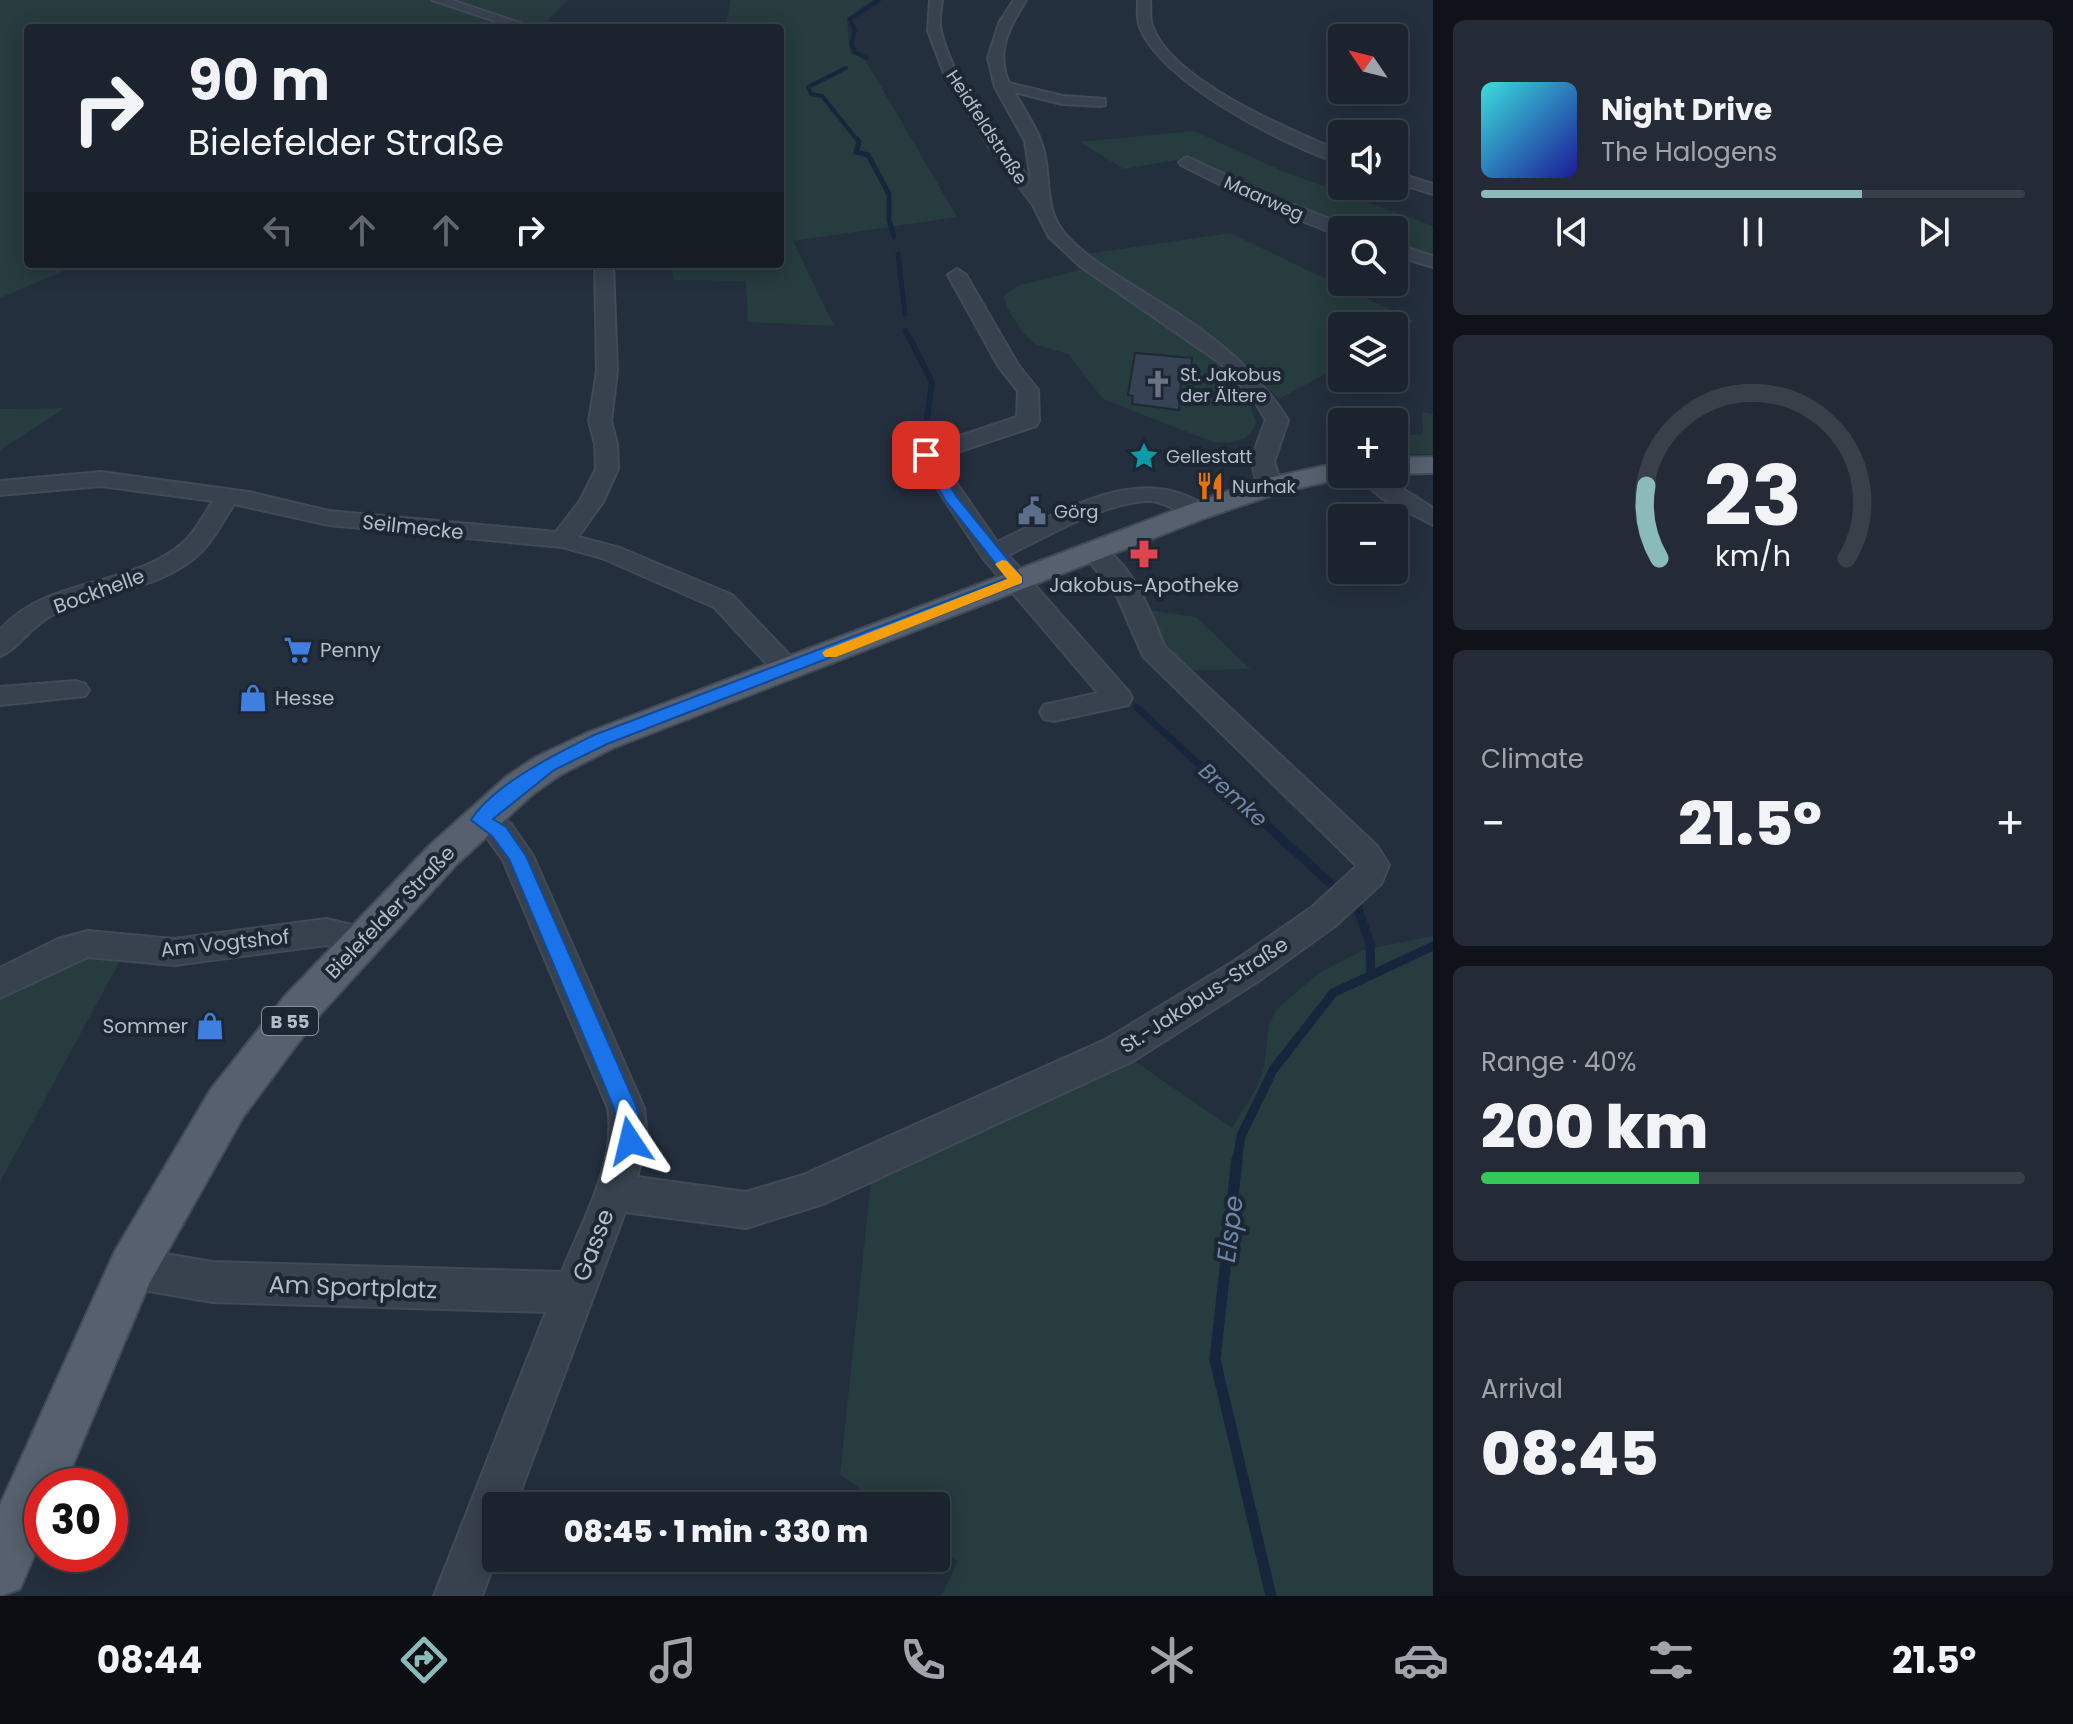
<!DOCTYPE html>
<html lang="en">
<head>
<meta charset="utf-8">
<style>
  :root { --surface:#1b232e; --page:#242b36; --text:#f1f3f6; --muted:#a0a4aa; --line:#39404a; --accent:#8bbbb9 }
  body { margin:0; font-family:Poppins,sans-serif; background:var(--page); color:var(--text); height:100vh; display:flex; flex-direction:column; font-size:30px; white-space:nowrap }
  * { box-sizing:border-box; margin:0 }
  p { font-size:26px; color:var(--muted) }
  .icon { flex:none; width:44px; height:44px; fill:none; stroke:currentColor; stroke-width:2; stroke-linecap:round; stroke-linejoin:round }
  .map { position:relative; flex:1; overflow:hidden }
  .panel { display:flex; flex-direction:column; gap:20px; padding:20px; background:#0f1319; width:640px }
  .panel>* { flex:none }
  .banner { position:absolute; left:24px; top:24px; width:760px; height:244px; border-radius:8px; box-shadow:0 4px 20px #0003,0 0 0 2px var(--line); background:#1b232e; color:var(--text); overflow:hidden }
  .needle { width:52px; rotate:305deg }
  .fabs { position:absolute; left:1328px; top:24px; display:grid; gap:16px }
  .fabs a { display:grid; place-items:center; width:80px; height:80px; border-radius:8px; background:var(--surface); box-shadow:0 4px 20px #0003,0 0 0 2px var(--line); font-size:40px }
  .speed { position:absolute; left:24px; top:1468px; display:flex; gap:16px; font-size:40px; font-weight:700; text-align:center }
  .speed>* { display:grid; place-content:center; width:104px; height:104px; border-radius:50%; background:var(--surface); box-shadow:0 4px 20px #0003,0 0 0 2px var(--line); line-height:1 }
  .speed .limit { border:12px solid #d22; background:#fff; color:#111 }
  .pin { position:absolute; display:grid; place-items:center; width:68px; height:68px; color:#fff; margin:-34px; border-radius:16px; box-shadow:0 4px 12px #0006 }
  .me { position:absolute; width:88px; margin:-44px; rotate:350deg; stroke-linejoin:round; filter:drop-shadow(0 0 6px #0008) }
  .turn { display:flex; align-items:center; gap:28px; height:168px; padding:0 32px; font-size:36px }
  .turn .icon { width:104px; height:104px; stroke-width:2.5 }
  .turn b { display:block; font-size:56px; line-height:68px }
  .lanes { display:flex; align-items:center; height:76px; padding:0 32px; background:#0003; justify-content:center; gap:40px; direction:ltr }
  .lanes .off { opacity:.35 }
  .big { font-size:60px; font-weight:800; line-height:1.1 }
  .panel .tile { flex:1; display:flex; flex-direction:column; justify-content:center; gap:12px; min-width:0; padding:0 28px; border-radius:12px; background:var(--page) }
  .panel .dial { align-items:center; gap:0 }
  .dial svg { height:208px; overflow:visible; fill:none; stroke:var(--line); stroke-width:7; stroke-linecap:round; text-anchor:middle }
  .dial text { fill:var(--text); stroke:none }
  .song { display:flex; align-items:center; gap:24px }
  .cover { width:96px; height:96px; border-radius:12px; background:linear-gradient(135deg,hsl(180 70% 55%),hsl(240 70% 35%)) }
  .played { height:8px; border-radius:4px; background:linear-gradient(90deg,var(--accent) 70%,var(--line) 70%) }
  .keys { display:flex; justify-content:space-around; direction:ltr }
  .heat { display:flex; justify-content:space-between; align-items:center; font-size:44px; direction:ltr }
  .charge { height:12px; border-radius:6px; background:linear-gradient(90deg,#34c759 40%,var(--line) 0) }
  .trip { position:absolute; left:482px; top:1492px; width:468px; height:80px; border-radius:8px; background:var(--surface); box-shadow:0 4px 20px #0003,0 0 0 2px var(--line); font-weight:800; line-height:80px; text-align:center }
  .dock { display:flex; height:128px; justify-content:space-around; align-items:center; background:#0b0e12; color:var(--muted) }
  .dock .icon { width:56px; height:56px }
  .dock .current { color:var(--accent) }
  .dock b { font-size:36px; color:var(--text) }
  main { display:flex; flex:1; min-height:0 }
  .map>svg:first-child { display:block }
  .green { fill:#263c3f }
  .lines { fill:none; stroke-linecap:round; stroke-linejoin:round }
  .stream-far5 { stroke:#17263c; stroke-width:4 }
  .stream-far4 { stroke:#17263c; stroke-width:5 }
  .stream-far3 { stroke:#17263c; stroke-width:6 }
  .stream-far2 { stroke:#17263c; stroke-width:7 }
  .stream-far1 { stroke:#17263c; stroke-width:9 }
  .stream { stroke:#17263c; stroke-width:11 }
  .building { fill:#364354; stroke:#1f2835; stroke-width:2 }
  .minor-casing { stroke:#414a57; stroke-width:4 }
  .major-casing { stroke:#414a57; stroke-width:4 }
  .minor { fill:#38414e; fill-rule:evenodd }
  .major { fill:#56606e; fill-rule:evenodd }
  .route { fill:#1a73e8; stroke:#114b97; stroke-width:2 }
  .slow { fill:#f59e0b }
  .labels { text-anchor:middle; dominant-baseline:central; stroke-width:8; stroke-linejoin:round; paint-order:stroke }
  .far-street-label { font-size:18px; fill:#b4bcc9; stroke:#1d2633 }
  .far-poi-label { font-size:18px; fill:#b4bcc9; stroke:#1d2633; text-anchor:start }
  .shield { fill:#1d2633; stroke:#878f9c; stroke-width:2 }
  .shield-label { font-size:18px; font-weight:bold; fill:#b4bcc9 }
  .street-label { font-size:20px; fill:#b4bcc9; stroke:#1d2633 }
  .poi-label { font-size:20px; fill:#b4bcc9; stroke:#1d2633; text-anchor:start }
  .water-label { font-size:22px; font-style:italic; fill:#6d86a8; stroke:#1d2633 }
  .near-street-label { font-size:24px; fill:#b4bcc9; stroke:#1d2633 }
  .near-water-label { font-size:26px; font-style:italic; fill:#6d86a8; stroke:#1d2633 }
</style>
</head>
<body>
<main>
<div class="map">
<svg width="1433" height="1596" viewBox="0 0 1433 1596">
  <rect width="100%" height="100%" fill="#242f3e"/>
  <!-- green -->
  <g class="green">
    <polygon points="0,0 568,0 540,28 28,28 28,264 80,264 0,298"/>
    <polygon points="730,0 873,0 847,18 850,52 866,61 957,217 793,241 834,326 748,322 746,281 673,280 671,264 780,264 780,28 726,28"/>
    <polygon points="1194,131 1285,172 1433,226 1433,259 1394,245 1394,230 1354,230 1276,200 1189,158 1124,169 1080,142"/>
    <polygon points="1230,233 1414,321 1394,334 1394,326 1342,326 1342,365 1279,399 1245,365 1086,254"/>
    <polygon points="1088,268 1207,348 1241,385 1256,421 1254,428 1246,438 1228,443 1213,442 1103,399 1068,354 1037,345 1023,333 1007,308 1004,296 1017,286"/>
    <polygon points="65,408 0,450 0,409"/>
    <polygon points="1422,412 1433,414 1433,454 1394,454 1394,436 1423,434"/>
    <polygon points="1142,609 1196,617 1250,669 1174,671"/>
    <polygon points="1433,936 1433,1596 942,1596 957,1561 936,1545 936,1506 884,1506 840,1474 871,1181 1127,1056 1232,1128 1257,1087 1264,1068 1269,1024 1277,1009 1319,973 1363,950"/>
    <polygon points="87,954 121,959 0,1182 0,1000"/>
  </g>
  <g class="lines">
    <!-- stream-far5 -->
    <g class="stream-far5">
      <polyline points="867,58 855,52 851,44 855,31 850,19 879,0"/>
      <polyline points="846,68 808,87 811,94 822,96 858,141"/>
    </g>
    <!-- stream-far4 -->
    <g class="stream-far4">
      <polyline points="857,139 859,142 856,152 868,155 889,194 889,220 894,237"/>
      <polyline points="898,254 905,314"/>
    </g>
    <!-- stream-far3 -->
    <polyline class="stream-far3" points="906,331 932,382 927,417"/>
    <!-- stream-far2 -->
    <polyline class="stream-far2" points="1136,707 1254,814"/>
    <!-- stream-far1 -->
    <g class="stream-far1">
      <polyline points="1252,812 1330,883"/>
      <polyline points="1357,906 1370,943 1371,973"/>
      <polyline points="1237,1161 1241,1136 1273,1070 1333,993 1433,946"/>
    </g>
    <!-- stream -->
    <polyline class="stream" points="1237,1159 1215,1360 1271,1596"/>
  </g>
  <!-- building -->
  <polygon class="building" points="1135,353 1192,358 1190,382 1181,380 1179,410 1132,404 1133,396 1128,395"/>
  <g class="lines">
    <defs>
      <g id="minor">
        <polygon points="432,0 451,0 535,28 516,28"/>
        <path d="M930,0H942C941,10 938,21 941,31C953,83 999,140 1031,181L1025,141L995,87L988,58L999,23L1014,0H1026C1009,28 995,51 1009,83L1063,96L1105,99V105L1100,106L1062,104L1014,92C1025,111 1039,131 1044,152C1051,181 1044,209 1065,234C1087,259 1120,277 1148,295C1204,329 1253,364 1288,420L1274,462L1282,486L1278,491H1262C1245,466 1256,446 1266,420L1254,400L1219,362L1080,266L1049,237L1033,205L988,145L944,73L928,31Z"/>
        <path d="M1138,0H1150C1151,8 1149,17 1152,25C1169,80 1292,131 1342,152V163C1289,149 1155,79 1139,24C1137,17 1138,7 1138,0Z"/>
        <polygon points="1187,157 1273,197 1348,226 1351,230 1342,230 1342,235 1336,234 1261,205 1181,165 1179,162"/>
        <polygon points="1394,172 1433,184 1433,194 1394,182"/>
        <polygon points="1394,244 1433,256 1433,267 1394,255"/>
        <path d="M595,264H613L617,371L611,421L617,444L618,469L603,502L578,537L620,548L732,595L798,664L802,670L798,676L788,679L778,676L714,607L602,558L562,547L329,525L234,504C224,519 216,536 203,550C164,590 101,591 52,615C32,625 16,651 0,656V630C47,576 131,589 184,542C196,531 204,515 213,501L101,486L0,495V481L101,472L249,492L329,511L556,532L580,501L596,469L595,444L589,421L597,371Z"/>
        <path d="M957,269L966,275L1018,365L1038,390L1039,421L1036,426L939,458L997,542C1052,517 1123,471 1184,495C1193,499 1204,503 1210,511L1206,516C1185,521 1169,500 1147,501C1099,504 1051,535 1008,555L1128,691L1132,698L1128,705L1054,721L1044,719L1040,712L1044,705L1098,693L983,558L915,455L918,450L1017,417L1018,391L999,367L948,275Z"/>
        <polygon points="1354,474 1379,474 1433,508 1433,525 1382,498"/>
        <path d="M1093,544C1127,552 1153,616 1164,646L1377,846L1389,865L1381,884L1335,926L1260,980L1133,1061L823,1204L746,1228L625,1212L515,1506H496V1558L482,1596H434L546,1312L212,1302L132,1288L118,1282L112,1268L118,1254L132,1248L212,1262L562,1272C581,1223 617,1163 608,1108L503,860L488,839L469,828L465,820L469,812L480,809L510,823L533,856L644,1108L647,1140L637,1177L746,1192L803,1175L1107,1039L1236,960L1311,908L1357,866L1143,656L1117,596L1081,551L1084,546Z"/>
        <polygon points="75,681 85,684 89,690 85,696 0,705 0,687"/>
        <polygon points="326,919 374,930 379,939 374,948 362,952 326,945 174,965 88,957 0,998 0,968 58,939 88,931 174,939"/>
      </g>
      <g id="major">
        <polygon points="1433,457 1433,473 1394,474 1393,474 1394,458"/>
        <polygon points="1342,462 1342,474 1352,476 1278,493 1208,517 613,748 560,775 533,794 456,865 315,1020 243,1117 149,1284 64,1486 42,1486 42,1537 20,1589 0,1596 0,1505 115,1251 211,1089 285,996 430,845 507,776 536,757 589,732 1188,505 1260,480"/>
      </g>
    </defs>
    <!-- minor casing -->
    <use href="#minor" class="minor-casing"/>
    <!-- major casing -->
    <use href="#major" class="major-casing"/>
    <!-- minor -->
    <use href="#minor" class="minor"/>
    <!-- major -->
    <use href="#major" class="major"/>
  </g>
  <!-- route -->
  <path class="route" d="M921,452H931L956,496L1022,577V583L607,744L554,770L493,819L506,827L526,856L637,1108L642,1141L638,1148L630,1151L622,1148L614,1108L509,859L492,836L471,820C494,784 556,754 594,735L1007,578L945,500L919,455Z"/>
  <!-- slow -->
  <polygon class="slow" points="1002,560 1007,561 1022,577 1022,583 836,657 825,657 822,653 825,650 1007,579 995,564"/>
  <!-- icons -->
  <defs>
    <symbol id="church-bare" viewBox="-9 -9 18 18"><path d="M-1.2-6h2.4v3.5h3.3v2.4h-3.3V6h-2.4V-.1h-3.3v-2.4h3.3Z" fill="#6b7280" stroke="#1d2633" stroke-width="2.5" paint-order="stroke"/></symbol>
    <symbol id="sight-bare" viewBox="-9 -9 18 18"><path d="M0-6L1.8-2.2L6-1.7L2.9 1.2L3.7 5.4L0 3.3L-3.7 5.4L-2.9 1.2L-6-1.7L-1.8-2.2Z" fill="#0f9aa8" stroke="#1d2633" stroke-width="2.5" paint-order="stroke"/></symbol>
    <symbol id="restaurant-bare" viewBox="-9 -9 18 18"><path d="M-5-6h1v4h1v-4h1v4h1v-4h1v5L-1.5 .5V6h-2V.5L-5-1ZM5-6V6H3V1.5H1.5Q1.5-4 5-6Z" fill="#e8710a" stroke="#1d2633" stroke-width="2.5" paint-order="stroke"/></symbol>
    <symbol id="civic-bare" viewBox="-9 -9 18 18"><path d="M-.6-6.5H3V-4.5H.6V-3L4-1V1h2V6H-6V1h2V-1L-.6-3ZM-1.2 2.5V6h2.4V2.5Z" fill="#5c6f8a" stroke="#1d2633" stroke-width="2.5" paint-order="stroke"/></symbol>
    <symbol id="pharmacy-bare" viewBox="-9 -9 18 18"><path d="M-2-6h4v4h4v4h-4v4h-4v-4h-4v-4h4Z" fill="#e0444e" stroke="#1d2633" stroke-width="2.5" paint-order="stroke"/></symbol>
    <symbol id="supermarket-bare" viewBox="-9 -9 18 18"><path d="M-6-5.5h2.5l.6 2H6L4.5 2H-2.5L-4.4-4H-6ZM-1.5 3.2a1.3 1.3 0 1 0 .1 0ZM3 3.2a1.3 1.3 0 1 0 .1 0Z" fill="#3f7fe0" stroke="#1d2633" stroke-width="2.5" paint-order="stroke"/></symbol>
    <symbol id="shop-bare" viewBox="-9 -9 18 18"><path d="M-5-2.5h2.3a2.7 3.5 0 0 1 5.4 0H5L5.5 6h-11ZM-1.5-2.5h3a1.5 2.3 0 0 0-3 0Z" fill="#3f7fe0" stroke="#1d2633" stroke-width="2.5" paint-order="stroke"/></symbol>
  </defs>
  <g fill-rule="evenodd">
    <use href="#church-bare" x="1138" y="364" width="40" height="40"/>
    <use href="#sight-bare" x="1124" y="436" width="40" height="40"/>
    <use href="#restaurant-bare" x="1190" y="466" width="40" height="40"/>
    <use href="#civic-bare" x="1012" y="491" width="40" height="40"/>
    <use href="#pharmacy-bare" x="1124" y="534" width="40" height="40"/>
    <use href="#supermarket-bare" x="278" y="630" width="40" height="40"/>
    <use href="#shop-bare" x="233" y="678" width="40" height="40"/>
    <use href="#shop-bare" x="190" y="1006" width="40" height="40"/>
  </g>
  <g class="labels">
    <!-- far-street labels -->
    <g class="far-street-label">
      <text transform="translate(987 127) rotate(57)">Heidfeldstraße</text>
      <text transform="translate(1264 198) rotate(24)">Maarweg</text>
    </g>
    <!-- far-poi labels -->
    <g class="far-poi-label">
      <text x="1180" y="374">St. Jakobus<tspan x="1180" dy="21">der Ältere</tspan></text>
      <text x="1166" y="456">Gellestatt</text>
      <text x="1232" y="486">Nurhak</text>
      <text x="1054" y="511">Görg</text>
    </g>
    <!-- shield labels -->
    <rect class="shield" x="262" y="1007" width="56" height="28" rx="6"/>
    <g class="shield-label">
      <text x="290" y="1021">B 55</text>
    </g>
    <!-- street labels -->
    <g class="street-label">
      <text transform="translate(413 527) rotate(6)">Seilmecke</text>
      <text transform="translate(99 591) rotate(-20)">Bockhelle</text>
      <text transform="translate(390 912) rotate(-46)">Bielefelder Straße</text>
      <text transform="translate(225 943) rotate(-6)">Am Vogtshof</text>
      <text transform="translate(1204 995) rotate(-33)">St.-Jakobus-Straße</text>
    </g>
    <!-- poi labels -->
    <g class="poi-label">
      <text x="1144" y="585" text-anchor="middle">Jakobus-Apotheke</text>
      <text x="320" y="650">Penny</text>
      <text x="275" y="698">Hesse</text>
      <text x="188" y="1026" text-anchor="end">Sommer</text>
    </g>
    <!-- water labels -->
    <g class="water-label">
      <text transform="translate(1233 795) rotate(42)">Bremke</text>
    </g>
    <!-- near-street labels -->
    <g class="near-street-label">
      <text transform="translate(593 1245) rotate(-69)">Gasse</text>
      <text transform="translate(353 1287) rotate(2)">Am Sportplatz</text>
    </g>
    <!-- near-water labels -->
    <g class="near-water-label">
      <text transform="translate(1230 1229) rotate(-83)">Elspe</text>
    </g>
  </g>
</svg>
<div class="fabs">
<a><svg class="needle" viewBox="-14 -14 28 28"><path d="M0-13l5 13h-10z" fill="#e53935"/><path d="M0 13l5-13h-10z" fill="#a0a4aa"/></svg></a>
<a><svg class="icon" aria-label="sound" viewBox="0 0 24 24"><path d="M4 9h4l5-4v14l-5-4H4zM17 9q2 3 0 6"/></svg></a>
<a><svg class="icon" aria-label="search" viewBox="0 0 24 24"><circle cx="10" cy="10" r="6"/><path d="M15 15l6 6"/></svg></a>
<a><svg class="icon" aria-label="layers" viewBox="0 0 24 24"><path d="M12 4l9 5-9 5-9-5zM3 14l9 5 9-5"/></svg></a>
<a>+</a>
<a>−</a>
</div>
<div class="speed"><div class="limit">30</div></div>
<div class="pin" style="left:926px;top:455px;background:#d93025"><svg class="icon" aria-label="arrive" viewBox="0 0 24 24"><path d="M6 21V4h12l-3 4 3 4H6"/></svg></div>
<svg class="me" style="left:630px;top:1141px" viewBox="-20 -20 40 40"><path d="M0-17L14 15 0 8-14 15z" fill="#1a73e8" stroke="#fff" stroke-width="4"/></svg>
<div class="trip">08:45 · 1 min · 330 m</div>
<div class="banner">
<div class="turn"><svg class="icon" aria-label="right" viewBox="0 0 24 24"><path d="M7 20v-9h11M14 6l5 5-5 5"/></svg><div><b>90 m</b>Bielefelder Straße</div></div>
<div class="lanes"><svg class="icon off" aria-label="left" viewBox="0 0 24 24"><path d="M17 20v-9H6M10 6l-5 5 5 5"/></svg><svg class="icon off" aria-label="ahead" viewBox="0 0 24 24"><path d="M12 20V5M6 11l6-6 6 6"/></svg><svg class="icon off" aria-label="ahead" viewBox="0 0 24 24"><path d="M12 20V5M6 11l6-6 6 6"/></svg><svg class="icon" aria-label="right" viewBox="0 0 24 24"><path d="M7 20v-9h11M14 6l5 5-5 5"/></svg></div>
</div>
</div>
<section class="panel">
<div class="tile">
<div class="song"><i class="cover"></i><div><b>Night Drive</b><p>The Halogens</p></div></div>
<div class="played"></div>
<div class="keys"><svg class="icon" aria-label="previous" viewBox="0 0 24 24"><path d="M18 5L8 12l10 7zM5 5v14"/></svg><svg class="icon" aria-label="pause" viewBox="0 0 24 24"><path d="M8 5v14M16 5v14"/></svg><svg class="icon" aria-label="next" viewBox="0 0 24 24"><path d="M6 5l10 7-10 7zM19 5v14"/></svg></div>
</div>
<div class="tile dial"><svg viewBox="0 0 100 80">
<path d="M14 69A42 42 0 1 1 86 69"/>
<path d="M14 69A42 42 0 0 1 9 41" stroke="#8bbbb9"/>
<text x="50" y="56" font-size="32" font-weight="700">23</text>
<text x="50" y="72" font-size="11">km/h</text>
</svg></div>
<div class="tile"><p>Climate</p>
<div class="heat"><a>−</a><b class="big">21.5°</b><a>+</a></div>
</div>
<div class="tile"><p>Range · 40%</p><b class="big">200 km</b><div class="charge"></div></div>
<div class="tile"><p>Arrival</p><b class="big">08:45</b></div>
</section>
</main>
<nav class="dock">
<b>08:44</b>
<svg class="icon current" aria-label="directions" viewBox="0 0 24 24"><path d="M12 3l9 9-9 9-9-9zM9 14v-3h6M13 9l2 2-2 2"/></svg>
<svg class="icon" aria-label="music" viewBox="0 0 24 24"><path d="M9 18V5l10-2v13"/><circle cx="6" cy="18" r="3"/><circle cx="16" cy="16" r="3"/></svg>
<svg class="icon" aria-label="phone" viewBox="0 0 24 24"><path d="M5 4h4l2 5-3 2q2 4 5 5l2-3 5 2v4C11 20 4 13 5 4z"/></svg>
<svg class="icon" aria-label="climate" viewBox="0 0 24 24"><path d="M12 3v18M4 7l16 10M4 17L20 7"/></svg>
<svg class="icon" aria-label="car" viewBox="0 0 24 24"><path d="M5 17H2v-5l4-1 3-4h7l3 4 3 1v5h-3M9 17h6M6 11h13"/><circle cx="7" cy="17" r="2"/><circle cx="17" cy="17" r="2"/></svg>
<svg class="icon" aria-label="filters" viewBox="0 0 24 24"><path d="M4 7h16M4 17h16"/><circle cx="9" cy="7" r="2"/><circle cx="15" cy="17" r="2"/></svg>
<b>21.5°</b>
</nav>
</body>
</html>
